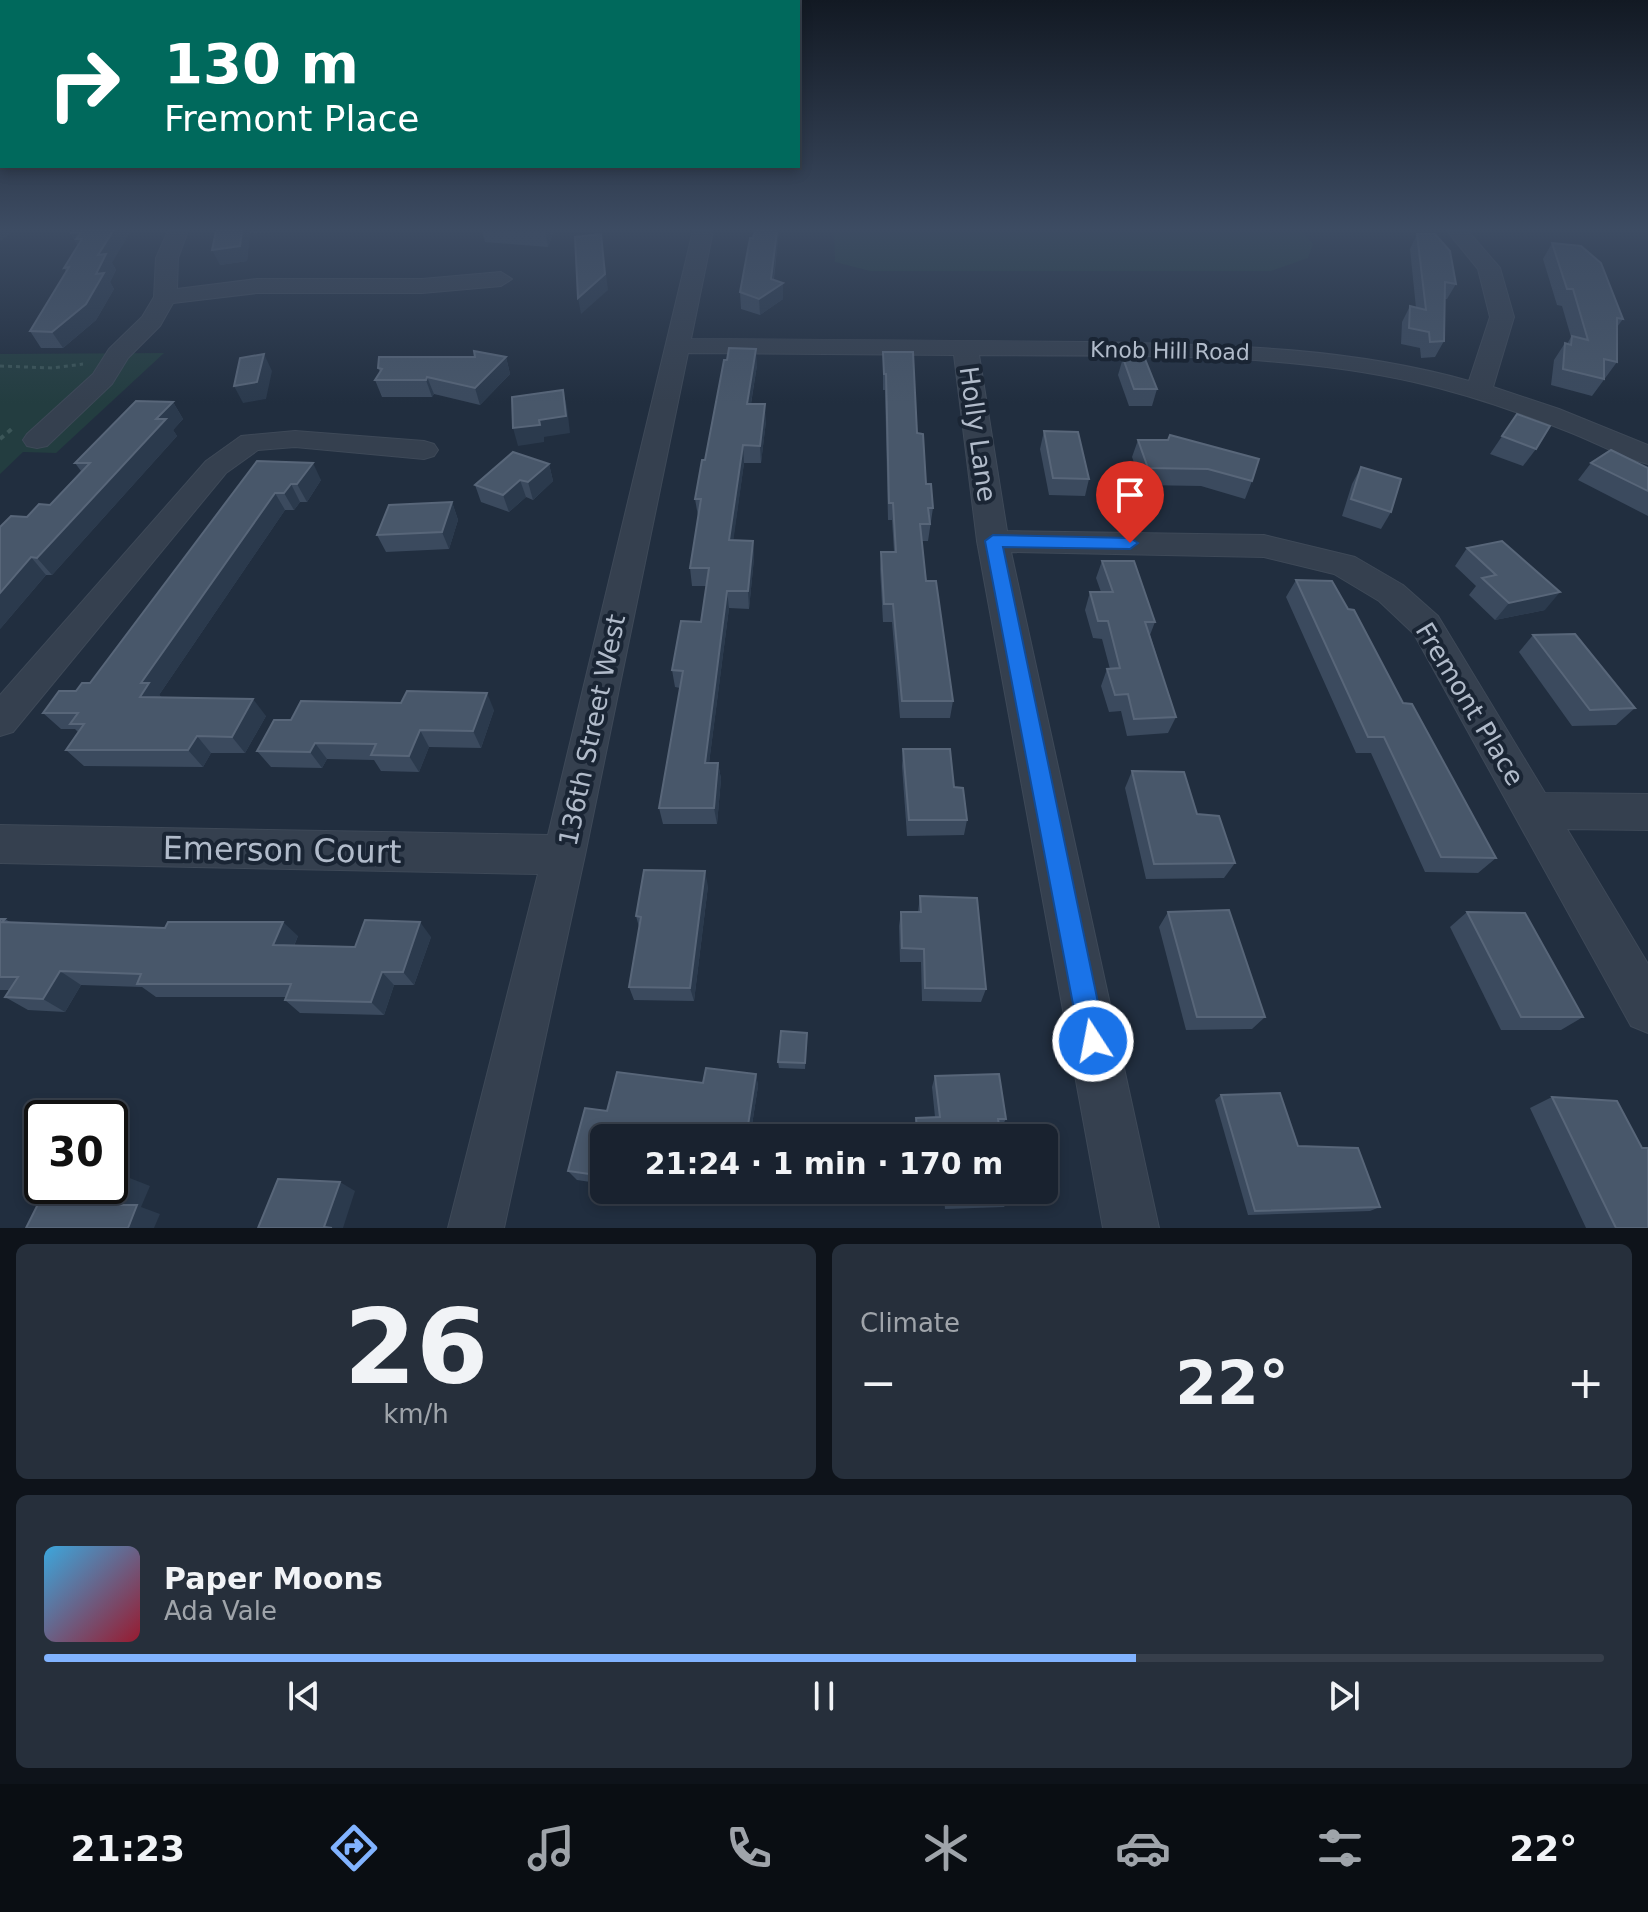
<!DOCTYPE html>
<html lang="en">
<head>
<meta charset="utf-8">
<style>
  :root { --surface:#19222f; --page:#262f3b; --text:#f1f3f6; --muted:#9fa4aa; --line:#373f4b; --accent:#81b3ff }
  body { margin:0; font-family:"DejaVu Sans",sans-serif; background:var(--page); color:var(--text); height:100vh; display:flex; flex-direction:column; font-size:30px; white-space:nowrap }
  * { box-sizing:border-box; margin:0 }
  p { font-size:26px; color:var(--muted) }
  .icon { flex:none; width:44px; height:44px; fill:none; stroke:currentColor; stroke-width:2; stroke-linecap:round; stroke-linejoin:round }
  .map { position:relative; height:1228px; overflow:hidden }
  .drawer { display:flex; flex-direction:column; gap:16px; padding:16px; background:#0e131a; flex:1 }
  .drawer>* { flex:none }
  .banner { position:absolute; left:0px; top:0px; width:800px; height:168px; box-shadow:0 4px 12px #0003,0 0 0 2px var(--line); background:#00695c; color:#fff; overflow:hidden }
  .speed { position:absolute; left:24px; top:1100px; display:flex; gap:16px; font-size:40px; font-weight:700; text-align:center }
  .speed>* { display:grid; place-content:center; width:104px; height:104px; border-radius:50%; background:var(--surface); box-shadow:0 4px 12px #0003,0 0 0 2px var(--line); line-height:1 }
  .speed .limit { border:4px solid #111; border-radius:12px; background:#fff; color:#111 }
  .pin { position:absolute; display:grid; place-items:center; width:68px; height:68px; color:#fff; margin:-82px -34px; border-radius:50% 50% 50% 0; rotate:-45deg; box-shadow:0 0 8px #0007 }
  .pin .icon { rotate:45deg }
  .me { position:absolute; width:88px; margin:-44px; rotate:349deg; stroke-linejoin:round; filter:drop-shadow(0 0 6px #0008) }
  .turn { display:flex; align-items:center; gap:28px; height:168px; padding:0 32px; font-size:36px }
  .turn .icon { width:104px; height:104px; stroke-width:2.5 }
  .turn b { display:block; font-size:56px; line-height:68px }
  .big { font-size:60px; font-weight:700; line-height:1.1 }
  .drawer .widget { flex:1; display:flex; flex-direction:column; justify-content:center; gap:12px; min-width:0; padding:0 28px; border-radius:12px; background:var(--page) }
  .drawer .dial { align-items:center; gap:0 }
  .dial b { font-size:104px; line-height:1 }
  .song { display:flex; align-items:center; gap:24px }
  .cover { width:96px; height:96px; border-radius:12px; background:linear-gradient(135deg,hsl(200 70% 55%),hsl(350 70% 35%)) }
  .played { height:8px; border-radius:4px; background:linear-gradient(90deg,var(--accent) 70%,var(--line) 70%) }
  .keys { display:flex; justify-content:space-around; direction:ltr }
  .heat { display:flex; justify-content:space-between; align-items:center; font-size:44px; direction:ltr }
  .drawer .tiles { flex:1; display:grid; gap:16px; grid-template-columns:1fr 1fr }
  .widget:last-child { grid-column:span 2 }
  .trip { position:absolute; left:590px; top:1124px; width:468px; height:80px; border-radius:12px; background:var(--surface); box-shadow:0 4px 12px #0003,0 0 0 2px var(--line); font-weight:700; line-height:80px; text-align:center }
  .dock { display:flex; height:128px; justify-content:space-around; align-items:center; background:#0a0e13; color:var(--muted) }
  .dock .icon { width:56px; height:56px }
  .dock .current { color:var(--accent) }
  .dock b { font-size:36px; color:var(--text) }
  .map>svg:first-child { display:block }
  .green { fill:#233d40 }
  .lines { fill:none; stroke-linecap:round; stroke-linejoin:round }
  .minor-casing { stroke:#3e4958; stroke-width:2 }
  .path-far1 { stroke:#3c5658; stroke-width:3; stroke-dasharray:4 4; stroke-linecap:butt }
  .path { stroke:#3c5658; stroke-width:4; stroke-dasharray:5 5; stroke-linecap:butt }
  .minor { fill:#35404f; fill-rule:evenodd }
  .wall { fill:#3b4a5e }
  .shaded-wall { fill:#2b3a4d }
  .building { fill:#48576a; stroke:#586679; stroke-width:2 }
  .route { fill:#1a73e8; stroke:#114b97; stroke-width:2 }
  .labels { text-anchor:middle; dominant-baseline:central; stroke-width:8; stroke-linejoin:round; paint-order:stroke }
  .far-street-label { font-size:22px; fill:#b1bbca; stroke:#1a2534 }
  .street-label { font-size:26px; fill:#b1bbca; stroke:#1a2534 }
  .near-street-label { font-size:32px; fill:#b1bbca; stroke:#1a2534 }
</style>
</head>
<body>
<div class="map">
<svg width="1648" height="1228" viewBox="0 0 1648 1228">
  <rect width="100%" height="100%" fill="#212e3f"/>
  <!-- green -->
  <g class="green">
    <polygon points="834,231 1302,231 1313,244 1308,258 1271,271 870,271 835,262"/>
    <polygon points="164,353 56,453 23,452 0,474 0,354"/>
  </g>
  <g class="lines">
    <defs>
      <g id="minor">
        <polygon points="168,231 188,231 178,258 177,289 257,279 422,279 501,272 512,279 501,286 422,293 257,293 173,303 160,326 128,358 112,384 47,446 37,448 27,446 23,440 27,434 93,374 109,349 142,317 154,297 156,258"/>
        <path d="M693,231H713L691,339C825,339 958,340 1091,342C1219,345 1345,346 1469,381L1490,317L1478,269L1447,231H1468L1500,268L1514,317L1493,387L1559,409L1648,445V464C1621,457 1595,442 1569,432C1519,412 1467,394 1414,382C1272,350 1123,357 979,355L1007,531L1264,535L1355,557L1403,585L1438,616L1545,793L1648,794V830L1567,829L1648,964V1033L1631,1026L1414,634L1379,601L1334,574L1264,557L1011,552L1159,1228H1103L977,541L954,355L688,353L585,855L504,1228H448L538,874L0,863V825L548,835Z"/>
        <polygon points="295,431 424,441 434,444 438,450 434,456 424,459 295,447 258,450 226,473 13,732 0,736 0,695 206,461 241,436"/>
      </g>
    </defs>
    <!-- minor casing -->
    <use href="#minor" class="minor-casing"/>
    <!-- path-far1 -->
    <polyline class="path-far1" points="0,366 52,368 83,364"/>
    <!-- path -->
    <polyline class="path" points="0,439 14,427"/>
    <!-- minor -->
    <use href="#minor" class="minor"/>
  </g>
  <!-- wall -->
  <g class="wall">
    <polygon points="216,231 289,231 288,232 250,233 247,261 220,265"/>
    <polygon points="482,231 554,231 548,247 485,242"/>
    <polygon points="779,231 774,279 783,299 760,315 741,309 740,292 753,238"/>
    <polygon points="70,233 112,263 116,270 110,282 114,289 96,320 63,348 41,348 30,331 66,271 64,268 78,246"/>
    <polygon points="1417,234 1456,284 1447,299 1445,299 1444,341 1435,357 1421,358 1420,348 1401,344 1402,322 1410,306 1416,308 1410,249"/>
    <polygon points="1552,243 1623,319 1617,327 1617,362 1592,396 1551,385 1554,360 1565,343 1567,344 1571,337 1562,306 1557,305 1543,259"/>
    <polygon points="883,352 917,433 926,484 933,508 928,541 922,541 926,581 953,701 950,718 900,718 892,622 883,622 880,569 881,552 894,552 892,520 888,520 885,390 883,390"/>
    <polygon points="506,357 510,374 480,405 434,394 432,397 382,397 375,380 380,372 378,368"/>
    <polygon points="1123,358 1157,389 1152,406 1129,406 1118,375"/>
    <polygon points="757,365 751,404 766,421 761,463 744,463 733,540 753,541 754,558 749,609 729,608 709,763 718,763 721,779 717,824 663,824 659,808 680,688 675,687 672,670 701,622 706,586 692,586 690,568 698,516 695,499 705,460"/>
    <polygon points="173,402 183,419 173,430 177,436 52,575 46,575 0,629 27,517 50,505 81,471 75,463"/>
    <polygon points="1517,414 1536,449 1523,466 1490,454"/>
    <polygon points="1044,431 1089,479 1085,496 1049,495 1040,449"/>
    <polygon points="1138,440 1252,481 1245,499 1201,486 1142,485 1132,457"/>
    <polygon points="257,461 321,480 307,502 300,502 294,510 285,510 159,695 161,697 266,716 245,753 211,753 203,767 84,766 66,750 78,732 75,729 61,729 43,713 76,691 90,683"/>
    <polygon points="1591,463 1648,468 1648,516 1578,480"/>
    <polygon points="549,464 553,481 533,500 526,497 509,512 481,502 475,485"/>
    <polygon points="1361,467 1391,512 1381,529 1342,516 1352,484"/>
    <polygon points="452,502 458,520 449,549 386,552 377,535"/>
    <polygon points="1467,548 1545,610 1495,620 1469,595 1476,586 1455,566"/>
    <polygon points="1102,561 1155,622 1150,635 1176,717 1168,733 1127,736 1121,711 1109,712 1101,686 1107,669 1110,669 1102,639 1093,638 1085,610 1090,592 1101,592 1096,578"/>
    <polygon points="1296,580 1403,703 1496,858 1478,873 1425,872 1371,753 1356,753 1286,597"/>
    <polygon points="1533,635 1635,708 1616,725 1572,726 1519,652"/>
    <polygon points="494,710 481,748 429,747 419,772 381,771 374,760 327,759 322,768 271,767 257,751 291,720"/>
    <polygon points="903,749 954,787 967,820 964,835 907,836 902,766"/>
    <polygon points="1132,771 1197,814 1235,863 1224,878 1146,879 1125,788"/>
    <polygon points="708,886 694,1001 634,1000 629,987 639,927 636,916"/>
    <polygon points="920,896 986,989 981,1002 922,1001 921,962 900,962 899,926 901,912 918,912"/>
    <polygon points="1168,912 1265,1017 1252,1029 1186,1030 1159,927"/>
    <polygon points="1467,912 1583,1017 1561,1030 1501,1030 1450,927"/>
    <polygon points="0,919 5,919 10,922 298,936 294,946 355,947 431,937 414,985 394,985 384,1015 300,1013 285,1000 286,997 156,997 142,987 81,985 65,1012 28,1010 5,997 10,990 0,990"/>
    <polygon points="807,1033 805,1069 779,1068 778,1062"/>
    <polygon points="756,1074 758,1086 750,1138 604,1138 604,1184 577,1180 568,1171 607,1111 703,1083"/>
    <polygon points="935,1076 1006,1119 1000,1129 1001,1138 914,1138 914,1128 916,1118 935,1117 932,1087"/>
    <polygon points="1221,1095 1298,1146 1380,1207 1370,1211 1248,1215 1215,1100"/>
    <polygon points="1552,1097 1642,1148 1648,1228 1586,1228 1530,1108"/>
    <polygon points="943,1190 1008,1190 1010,1199 1004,1207 945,1209"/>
  </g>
  <!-- shaded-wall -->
  <g class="shaded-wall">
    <polygon points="0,231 13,231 0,242"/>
    <polygon points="113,231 131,231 112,263 116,270 110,282 114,289 96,320 63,348 52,332 96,274 98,255"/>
    <polygon points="242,231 249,231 250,233 247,261 220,265 212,250"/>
    <polygon points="545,231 554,231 548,247"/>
    <polygon points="777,231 779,231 772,290 783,283 783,299 760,315 759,299 771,279"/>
    <polygon points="81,232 88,248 80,249 70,233"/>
    <polygon points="601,234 608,290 581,314 578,298"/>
    <polygon points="756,349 757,365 748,421 747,404"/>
    <polygon points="264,354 272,371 266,399 243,403 234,386"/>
    <polygon points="506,357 510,374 480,405 475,388"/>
    <polygon points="427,377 434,394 432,397 426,380"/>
    <polygon points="563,390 567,407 570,433 544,437 544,442 518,446 513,428 539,420"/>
    <polygon points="173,402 183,419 173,430 177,436 52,575 37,558 156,419"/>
    <polygon points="765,404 766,421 761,463 760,446"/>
    <polygon points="743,445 744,463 731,558 729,540"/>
    <polygon points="313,463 321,480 307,502 297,484"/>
    <polygon points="549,464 553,481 533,500 528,482"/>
    <polygon points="520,480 526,497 509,512 503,495"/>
    <polygon points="291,484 300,502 294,510 284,493"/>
    <polygon points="275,493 285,510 159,695 164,700 140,697 141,683"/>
    <polygon points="452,502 458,520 449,549 442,532"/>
    <polygon points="753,541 754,558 749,609 748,591"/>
    <polygon points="31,557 46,575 0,629 0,593"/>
    <polygon points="727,591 729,608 707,779 705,763"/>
    <polygon points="1560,592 1545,610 1495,620 1509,603"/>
    <polygon points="487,693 494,710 481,748 473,731"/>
    <polygon points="253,699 266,716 245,753 232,737"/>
    <polygon points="420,730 429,747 419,772 409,756"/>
    <polygon points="197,736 211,753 203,767 188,750"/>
    <polygon points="315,743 327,759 322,768 310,752"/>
    <polygon points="718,763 721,779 717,824 714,808"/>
    <polygon points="705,871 708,886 694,1001 690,988"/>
    <polygon points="283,922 298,936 288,959 273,945"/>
    <polygon points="420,922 431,937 414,985 403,972"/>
    <polygon points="60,971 81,985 65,1012 43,999"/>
    <polygon points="382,972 394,985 384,1015 371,1002"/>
    <polygon points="756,1074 758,1086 750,1138 746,1138"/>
    <polygon points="127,1177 150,1186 141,1207 160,1214 154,1228 128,1228 115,1205"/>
    <polygon points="340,1182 355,1191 343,1228 327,1228 324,1227"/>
  </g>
  <!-- building -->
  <g class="building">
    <polygon points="73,231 113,231 98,255 106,254 96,274 104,273 86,304 52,332 30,331 69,267 64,268 82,239 76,239 81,232 70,233"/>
    <polygon points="216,231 242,231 240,246 212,250"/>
    <polygon points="755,231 777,231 771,279 783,283 759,299 740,292 750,238 753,238"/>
    <polygon points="601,234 605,274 578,298 575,237"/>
    <polygon points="1417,234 1435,234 1450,251 1456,284 1445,282 1444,341 1430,342 1429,332 1409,328 1410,306 1426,310"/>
    <polygon points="1552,243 1581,246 1601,263 1623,319 1617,318 1617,362 1604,359 1604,379 1563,369 1565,343 1571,345 1572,336 1588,340 1573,289 1567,289"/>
    <polygon points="729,348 756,349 747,404 765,404 760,446 743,445 729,540 753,541 748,591 727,591 705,763 718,763 714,808 659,808 683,671 672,670 681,621 701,622 709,568 690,568 701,499 695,499 702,460 705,460 724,360 727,360"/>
    <polygon points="474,351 506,357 475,388 427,377 426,380 375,380 382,369 378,368 379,357 475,357"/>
    <polygon points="883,352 913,352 917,433 923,434 926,484 931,484 933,508 928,508 930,524 920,524 926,581 936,581 953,701 902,701 893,604 884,604 881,552 896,552 893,503 889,503 886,374 884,374"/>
    <polygon points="264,354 257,382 234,386 240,358"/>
    <polygon points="1123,358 1145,359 1157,389 1134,389"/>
    <polygon points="563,390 566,416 539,420 540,425 513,428 512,397"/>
    <polygon points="136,401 173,402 156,419 166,419 37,558 31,557 0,593 0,527 11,516 27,517 39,504 50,505 90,463 75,463"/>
    <polygon points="1517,414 1550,426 1536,449 1502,436"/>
    <polygon points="1044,431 1078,432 1089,479 1053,478"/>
    <polygon points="1170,435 1259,459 1252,481 1208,469 1148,468 1138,440 1168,440"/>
    <polygon points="1611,450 1648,468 1648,491 1591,463"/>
    <polygon points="513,452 549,464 528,482 520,480 503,495 475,485"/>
    <polygon points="257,461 313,463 297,484 291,484 284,493 275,493 141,683 149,683 140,697 253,699 232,737 197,736 188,750 66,750 84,724 70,724 78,713 43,713 59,691 76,691 82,683 90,683"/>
    <polygon points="1361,467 1401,479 1391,512 1351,499"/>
    <polygon points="452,502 442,532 377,535 389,505"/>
    <polygon points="1502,541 1560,592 1509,603 1482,578 1496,575 1467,548"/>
    <polygon points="1102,561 1134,561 1155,622 1145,622 1176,717 1134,719 1128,694 1115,695 1107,669 1120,668 1108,621 1098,621 1090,592 1113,592"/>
    <polygon points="1296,580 1332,581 1348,609 1354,610 1403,703 1412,704 1496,858 1441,857 1384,737 1368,737"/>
    <polygon points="1575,634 1635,708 1590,710 1533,635"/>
    <polygon points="407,691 487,693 473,731 420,730 409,756 371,755 376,744 315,743 310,752 257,751 274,720 291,720 301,701 401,703"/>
    <polygon points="903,749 950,749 954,787 963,788 967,820 909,820"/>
    <polygon points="1132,771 1184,772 1197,814 1219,816 1235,863 1154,864"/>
    <polygon points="644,870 705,871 690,988 629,987 641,917 636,916"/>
    <polygon points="920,896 977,898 986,989 925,988 924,949 902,948 901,912 921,912"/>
    <polygon points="1229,910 1265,1017 1197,1017 1168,912"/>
    <polygon points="1467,912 1525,913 1583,1017 1521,1017"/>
    <polygon points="0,919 5,919 2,922 165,928 168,922 283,922 273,945 355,947 365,920 420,922 403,972 382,972 371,1002 285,1000 291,984 137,984 141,974 60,971 43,999 5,997 18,977 0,977"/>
    <polygon points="781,1031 807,1033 805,1063 778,1062"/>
    <polygon points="706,1068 756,1074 746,1138 604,1138 604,1176 568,1171 585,1108 607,1111 617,1072 703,1083"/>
    <polygon points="999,1074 1006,1119 998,1119 1001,1138 918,1138 916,1118 940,1117 935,1076"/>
    <polygon points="1280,1093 1298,1146 1358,1148 1380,1207 1255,1211 1221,1095"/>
    <polygon points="1552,1097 1617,1101 1642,1148 1648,1148 1648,1228 1616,1228"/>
    <polygon points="110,1177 127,1177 115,1205 137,1205 128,1228 26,1228 38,1204 84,1204 93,1186 110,1186"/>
    <polygon points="278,1179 340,1182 324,1227 332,1228 258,1228"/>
    <polygon points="948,1190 1008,1190 1010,1199 949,1201"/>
  </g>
  <!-- sky -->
  <linearGradient id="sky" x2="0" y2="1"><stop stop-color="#121923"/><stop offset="0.57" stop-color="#3d4c63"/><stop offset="1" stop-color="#3d4c63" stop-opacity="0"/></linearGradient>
  <rect width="1648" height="403" fill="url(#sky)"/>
  <!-- route -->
  <polygon class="route" points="993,535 1130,538 1138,543 1130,549 1003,547 1106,1041 1102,1050 1093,1054 1084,1050 1080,1041 985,541"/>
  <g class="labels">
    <!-- far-street labels -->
    <g class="far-street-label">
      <text transform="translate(1170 351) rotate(1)">Knob Hill Road</text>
    </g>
    <!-- street labels -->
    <g class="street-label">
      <text transform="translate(978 434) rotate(82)">Holly Lane</text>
      <text transform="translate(1470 704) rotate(59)">Fremont Place</text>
      <text transform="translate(592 730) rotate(-78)">136th Street West</text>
    </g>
    <!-- near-street labels -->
    <g class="near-street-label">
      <text transform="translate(282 850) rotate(1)">Emerson Court</text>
    </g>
  </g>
</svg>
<div class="speed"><div class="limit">30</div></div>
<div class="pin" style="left:1130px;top:543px;background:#d93025"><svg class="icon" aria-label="arrive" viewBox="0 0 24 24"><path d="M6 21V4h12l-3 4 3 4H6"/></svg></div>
<svg class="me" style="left:1093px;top:1041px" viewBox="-20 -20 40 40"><circle r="17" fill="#1a73e8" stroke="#fff" stroke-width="3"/><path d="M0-11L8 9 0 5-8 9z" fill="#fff"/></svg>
<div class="trip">21:24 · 1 min · 170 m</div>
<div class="banner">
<div class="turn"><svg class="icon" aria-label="right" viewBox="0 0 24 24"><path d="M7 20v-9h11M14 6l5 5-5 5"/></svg><div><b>130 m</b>Fremont Place</div></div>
</div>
</div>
<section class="drawer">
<div class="tiles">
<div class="widget dial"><b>26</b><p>km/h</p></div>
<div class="widget"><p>Climate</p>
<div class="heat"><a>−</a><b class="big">22°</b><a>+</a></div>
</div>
<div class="widget">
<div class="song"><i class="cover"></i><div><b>Paper Moons</b><p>Ada Vale</p></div></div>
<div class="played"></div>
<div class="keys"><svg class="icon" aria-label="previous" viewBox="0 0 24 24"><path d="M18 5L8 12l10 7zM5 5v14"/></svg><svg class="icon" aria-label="pause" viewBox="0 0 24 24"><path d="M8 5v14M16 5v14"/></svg><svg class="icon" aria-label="next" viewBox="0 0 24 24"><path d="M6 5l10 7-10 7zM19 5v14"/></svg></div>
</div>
</div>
</section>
<nav class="dock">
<b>21:23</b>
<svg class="icon current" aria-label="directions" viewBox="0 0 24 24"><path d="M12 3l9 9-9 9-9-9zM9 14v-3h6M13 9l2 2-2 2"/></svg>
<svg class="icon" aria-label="music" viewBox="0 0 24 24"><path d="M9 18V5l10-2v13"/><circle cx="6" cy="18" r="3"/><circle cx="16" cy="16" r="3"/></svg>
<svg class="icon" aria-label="phone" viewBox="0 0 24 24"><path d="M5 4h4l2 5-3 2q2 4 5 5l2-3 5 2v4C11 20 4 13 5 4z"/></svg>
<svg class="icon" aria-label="climate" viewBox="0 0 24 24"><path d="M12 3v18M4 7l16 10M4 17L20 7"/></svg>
<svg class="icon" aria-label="car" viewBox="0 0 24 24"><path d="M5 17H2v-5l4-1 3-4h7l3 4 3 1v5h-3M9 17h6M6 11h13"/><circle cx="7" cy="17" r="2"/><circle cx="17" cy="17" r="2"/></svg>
<svg class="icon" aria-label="filters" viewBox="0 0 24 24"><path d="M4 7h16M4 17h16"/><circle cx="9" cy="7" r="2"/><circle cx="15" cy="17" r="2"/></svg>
<b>22°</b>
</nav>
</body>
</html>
